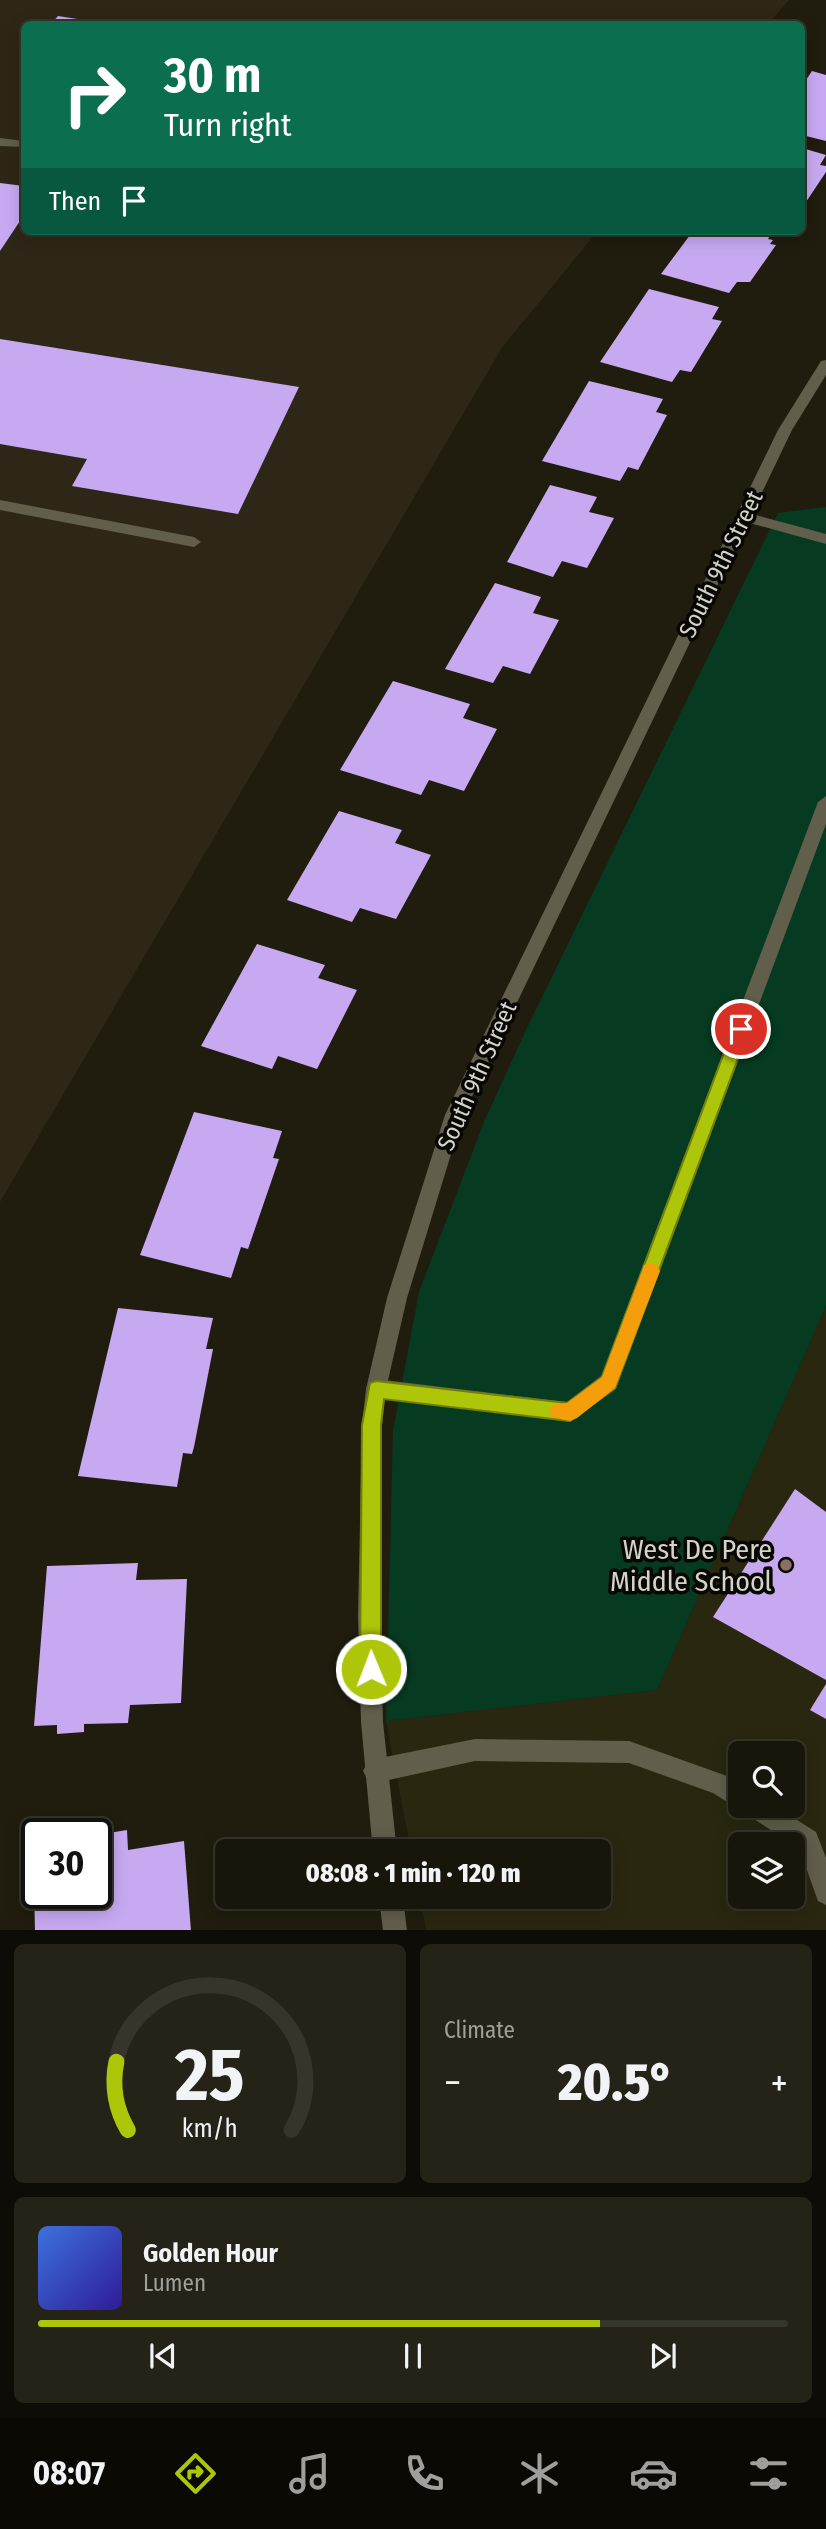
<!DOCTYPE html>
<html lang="en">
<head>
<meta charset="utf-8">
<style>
  :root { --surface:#18160a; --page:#252318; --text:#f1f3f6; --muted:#9f9f9c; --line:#36352b; --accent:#aec60a }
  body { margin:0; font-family:"Fira Sans Condensed",sans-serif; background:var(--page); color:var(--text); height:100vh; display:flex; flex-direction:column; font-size:26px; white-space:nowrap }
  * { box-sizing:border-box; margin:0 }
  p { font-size:23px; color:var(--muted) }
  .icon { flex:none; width:38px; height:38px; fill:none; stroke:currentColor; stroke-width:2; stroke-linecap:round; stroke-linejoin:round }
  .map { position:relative; height:1930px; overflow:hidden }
  .details { display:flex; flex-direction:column; gap:14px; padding:14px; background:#0d0c06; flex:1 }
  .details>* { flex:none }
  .banner { position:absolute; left:21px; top:21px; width:784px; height:214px; border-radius:10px; box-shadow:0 4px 18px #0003,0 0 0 2px var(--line); background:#0b6e4f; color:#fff; overflow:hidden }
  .controls { position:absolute; left:728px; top:1741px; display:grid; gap:14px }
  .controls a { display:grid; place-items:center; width:77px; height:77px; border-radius:10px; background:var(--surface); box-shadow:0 4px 18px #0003,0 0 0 2px var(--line); font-size:35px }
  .speed { position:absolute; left:21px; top:1818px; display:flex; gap:14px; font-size:35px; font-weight:700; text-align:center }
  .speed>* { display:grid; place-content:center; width:91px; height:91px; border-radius:50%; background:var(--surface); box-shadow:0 4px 18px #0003,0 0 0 2px var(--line); line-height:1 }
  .speed .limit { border:4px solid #111; border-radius:10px; background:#fff; color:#111 }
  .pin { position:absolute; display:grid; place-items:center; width:60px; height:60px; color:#fff; margin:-30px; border:4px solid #fff; border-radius:50%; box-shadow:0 2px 7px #0007 }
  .me { position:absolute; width:77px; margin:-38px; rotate:359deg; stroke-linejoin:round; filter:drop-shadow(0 0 5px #0008) }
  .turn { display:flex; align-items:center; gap:24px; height:147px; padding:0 28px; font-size:32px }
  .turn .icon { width:91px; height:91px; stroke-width:2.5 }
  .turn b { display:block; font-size:49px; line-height:60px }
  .then { display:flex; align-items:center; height:66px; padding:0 28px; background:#0003; gap:14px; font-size:26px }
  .big { font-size:52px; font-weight:800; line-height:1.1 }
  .details .card { flex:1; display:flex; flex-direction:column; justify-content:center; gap:10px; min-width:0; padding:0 24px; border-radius:10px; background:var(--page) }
  .details .dial { align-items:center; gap:0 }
  .dial svg { height:182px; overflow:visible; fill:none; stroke:var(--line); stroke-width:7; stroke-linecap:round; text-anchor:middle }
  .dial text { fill:var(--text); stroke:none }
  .song { display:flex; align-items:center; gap:21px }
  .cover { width:84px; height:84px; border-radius:10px; background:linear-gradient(135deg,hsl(220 70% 55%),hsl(250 70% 35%)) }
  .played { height:7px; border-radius:4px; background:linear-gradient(90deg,var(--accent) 75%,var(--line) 75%) }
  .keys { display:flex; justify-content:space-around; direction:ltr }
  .heat { display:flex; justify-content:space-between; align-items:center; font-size:38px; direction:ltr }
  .details .tiles { flex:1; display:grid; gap:14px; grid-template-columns:1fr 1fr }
  .card:last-child { grid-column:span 2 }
  .trip { position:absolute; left:215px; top:1839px; width:396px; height:70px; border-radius:10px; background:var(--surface); box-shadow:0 4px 18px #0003,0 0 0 2px var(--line); font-weight:800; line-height:70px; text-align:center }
  .menu { display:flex; height:112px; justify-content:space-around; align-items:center; background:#0a0904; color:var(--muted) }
  .menu .icon { width:49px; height:49px }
  .menu .selected { color:var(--accent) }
  .menu b { font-size:32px; color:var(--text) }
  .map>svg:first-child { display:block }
  .built { fill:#2a2710; fill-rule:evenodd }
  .industrial { fill:#2e2717 }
  .green { fill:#073b21 }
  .building { fill:#c7a9f2 }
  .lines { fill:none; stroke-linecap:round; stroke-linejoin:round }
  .service { fill:#615e4c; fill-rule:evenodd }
  .minor { fill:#615e4c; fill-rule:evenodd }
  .route { fill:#aec60a; stroke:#718106; stroke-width:2 }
  .slow { fill:#f59e0b }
  .education-dot { fill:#8d6e63; stroke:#080703; stroke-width:2.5 }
  .labels { text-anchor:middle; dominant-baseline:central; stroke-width:7; stroke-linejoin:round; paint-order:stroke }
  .street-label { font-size:24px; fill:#d4d3c9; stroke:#080703 }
  .near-poi-label { font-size:28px; fill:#d4d3c9; stroke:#080703; text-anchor:end }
</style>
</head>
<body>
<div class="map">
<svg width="826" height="1931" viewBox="0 0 826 1931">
  <rect width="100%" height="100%" fill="#201d0e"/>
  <!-- built -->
  <path class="built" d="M826,1306V1930H426L420,1897H598V1852L411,1851L386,1721L657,1690ZM740,1754H793V1806H740ZM740,1844H793V1897H740Z"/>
  <!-- industrial -->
  <polygon class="industrial" points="0,0 789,0 768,24 24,24 24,231 598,231 503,346 0,1202"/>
  <!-- green -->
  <polygon class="green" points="826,507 826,1306 657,1690 386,1721 393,1431 419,1292 484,1122 526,1030 778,513"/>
  <!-- building -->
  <g class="building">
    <polygon points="58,16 103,23 102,24 51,24"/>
    <polygon points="812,71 826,75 826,141 802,135 802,86"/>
    <polygon points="802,148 826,155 820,165 826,166 826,172 802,208"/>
    <polygon points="0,183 24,186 24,215 0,251"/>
    <polygon points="693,231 773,231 768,239 773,240 770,244 776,245 750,282 737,282 729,293 661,274"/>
    <polygon points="649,289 719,307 712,319 722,321 691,372 680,370 672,382 600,362"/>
    <polygon points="0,339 299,387 238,514 72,486 87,459 0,444"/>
    <polygon points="589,381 663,399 656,412 667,415 638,470 628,467 620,481 542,461"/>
    <polygon points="550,485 597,497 589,512 614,518 587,568 562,561 553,577 507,562"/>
    <polygon points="495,583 541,597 533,613 559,620 530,674 503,666 493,683 445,669"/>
    <polygon points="393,681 470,704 463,718 497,729 464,791 429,780 421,795 340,770"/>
    <polygon points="339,811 402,830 395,843 431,855 396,919 360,908 352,922 287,900"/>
    <polygon points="257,944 325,965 318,978 357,990 317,1069 278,1056 272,1069 201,1046"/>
    <polygon points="194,1112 282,1131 273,1158 279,1159 248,1249 241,1247 231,1278 140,1255"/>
    <polygon points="118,1308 213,1318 206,1349 213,1349 194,1447 192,1454 183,1453 177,1487 78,1476"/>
    <polygon points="795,1489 826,1512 826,1680 713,1617"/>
    <polygon points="138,1563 136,1580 187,1579 181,1703 130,1705 128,1723 84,1724 84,1732 57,1734 57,1725 34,1726 47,1566"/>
    <polygon points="826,1684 826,1719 810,1710"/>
    <polygon points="127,1830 128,1850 184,1841 191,1931 35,1931 33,1844 37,1844 37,1894 96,1894 96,1835"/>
  </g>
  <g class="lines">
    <!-- service -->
    <g class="service">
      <polygon points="0,138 24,141 24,147 0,146"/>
      <polygon points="0,500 194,537 201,542 194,547 0,510"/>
      <polygon points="744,512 826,534 826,544 739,520 737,517"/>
      <polygon points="826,796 826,824 616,1389 570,1422 369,1396 366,1389 369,1382 376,1379 567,1402 601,1376 818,802"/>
      <polygon points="475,1739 629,1741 727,1776 740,1784 740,1806 775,1806 816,1832 826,1858 826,1905 818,1901 799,1848 746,1814 743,1807 732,1805 713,1793 629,1763 475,1761 375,1783 367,1779 363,1771 367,1763 375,1759"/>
    </g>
    <!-- minor -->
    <g class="minor">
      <polygon points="826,360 826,375 792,430 463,1115 407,1298 386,1389 382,1425 380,1616 383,1722 397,1852 373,1852 361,1722 358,1616 362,1425 366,1389 387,1298 445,1115 778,430 821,361"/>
      <polygon points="379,1897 403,1897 407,1931 383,1931"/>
    </g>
  </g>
  <!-- route -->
  <polygon class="route" points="741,1023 747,1025 749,1029 615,1388 570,1421 384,1399 381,1425 381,1669 378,1676 371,1679 363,1676 360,1669 362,1425 370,1383 376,1381 567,1403 602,1377 733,1029 735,1025"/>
  <!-- slow -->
  <polygon class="slow" points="651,1263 657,1265 660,1271 615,1388 577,1418 570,1421 552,1417 549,1411 552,1405 567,1403 602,1377 642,1271 644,1265"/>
  <!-- markers -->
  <circle class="education-dot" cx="786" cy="1565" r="7"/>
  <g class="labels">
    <!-- street labels -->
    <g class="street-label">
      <text transform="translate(721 564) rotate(-64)">South 9th Street</text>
      <text transform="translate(477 1076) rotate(-66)">South 9th Street</text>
    </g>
    <!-- near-poi labels -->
    <g class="near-poi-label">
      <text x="772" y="1549">West De Pere<tspan x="772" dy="32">Middle School</tspan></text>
    </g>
  </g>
</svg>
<div class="controls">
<a><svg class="icon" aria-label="search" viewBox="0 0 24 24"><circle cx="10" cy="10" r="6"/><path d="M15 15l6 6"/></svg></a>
<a><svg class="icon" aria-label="layers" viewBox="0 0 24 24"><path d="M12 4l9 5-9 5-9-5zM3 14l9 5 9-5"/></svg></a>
</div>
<div class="speed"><div class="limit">30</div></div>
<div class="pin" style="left:741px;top:1029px;background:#d93025"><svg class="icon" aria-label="arrive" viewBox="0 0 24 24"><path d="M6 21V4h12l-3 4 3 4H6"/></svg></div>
<svg class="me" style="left:371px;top:1669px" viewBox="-20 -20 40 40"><circle r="17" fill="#aec60a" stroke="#fff" stroke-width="3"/><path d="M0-11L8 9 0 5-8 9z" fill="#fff"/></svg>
<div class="trip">08:08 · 1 min · 120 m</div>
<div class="banner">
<div class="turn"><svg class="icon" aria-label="right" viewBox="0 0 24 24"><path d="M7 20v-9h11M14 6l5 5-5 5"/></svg><div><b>30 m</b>Turn right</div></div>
<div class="then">Then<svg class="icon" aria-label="arrive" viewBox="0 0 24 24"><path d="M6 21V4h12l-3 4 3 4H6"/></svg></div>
</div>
</div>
<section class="details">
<div class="tiles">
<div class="card dial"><svg viewBox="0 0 100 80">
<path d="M14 69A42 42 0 1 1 86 69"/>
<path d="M14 69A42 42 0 0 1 9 39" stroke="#aec60a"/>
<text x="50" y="56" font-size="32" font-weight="700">25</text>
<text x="50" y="72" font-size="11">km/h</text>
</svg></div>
<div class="card"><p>Climate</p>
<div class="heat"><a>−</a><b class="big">20.5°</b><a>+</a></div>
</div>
<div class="card">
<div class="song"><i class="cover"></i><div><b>Golden Hour</b><p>Lumen</p></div></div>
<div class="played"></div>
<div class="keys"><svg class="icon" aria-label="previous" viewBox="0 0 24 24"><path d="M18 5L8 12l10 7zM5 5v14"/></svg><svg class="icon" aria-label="pause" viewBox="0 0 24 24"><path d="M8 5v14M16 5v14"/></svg><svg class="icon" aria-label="next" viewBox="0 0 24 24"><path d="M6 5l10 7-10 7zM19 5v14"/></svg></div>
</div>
</div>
</section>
<nav class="menu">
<b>08:07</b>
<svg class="icon selected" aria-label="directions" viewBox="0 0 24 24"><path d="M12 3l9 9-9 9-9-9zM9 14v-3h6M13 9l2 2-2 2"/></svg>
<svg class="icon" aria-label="music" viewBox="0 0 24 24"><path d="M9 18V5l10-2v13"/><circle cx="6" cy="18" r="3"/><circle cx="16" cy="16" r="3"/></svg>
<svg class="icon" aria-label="phone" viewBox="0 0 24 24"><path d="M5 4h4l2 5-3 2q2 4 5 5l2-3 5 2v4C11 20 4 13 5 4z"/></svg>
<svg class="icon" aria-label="climate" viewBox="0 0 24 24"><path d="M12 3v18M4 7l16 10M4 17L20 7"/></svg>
<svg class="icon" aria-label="car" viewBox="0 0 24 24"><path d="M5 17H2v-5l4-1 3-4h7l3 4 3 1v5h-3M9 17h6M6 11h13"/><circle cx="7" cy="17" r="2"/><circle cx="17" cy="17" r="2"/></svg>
<svg class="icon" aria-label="filters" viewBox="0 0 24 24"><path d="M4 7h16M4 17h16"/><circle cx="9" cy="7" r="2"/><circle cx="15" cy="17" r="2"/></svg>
</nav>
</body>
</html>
